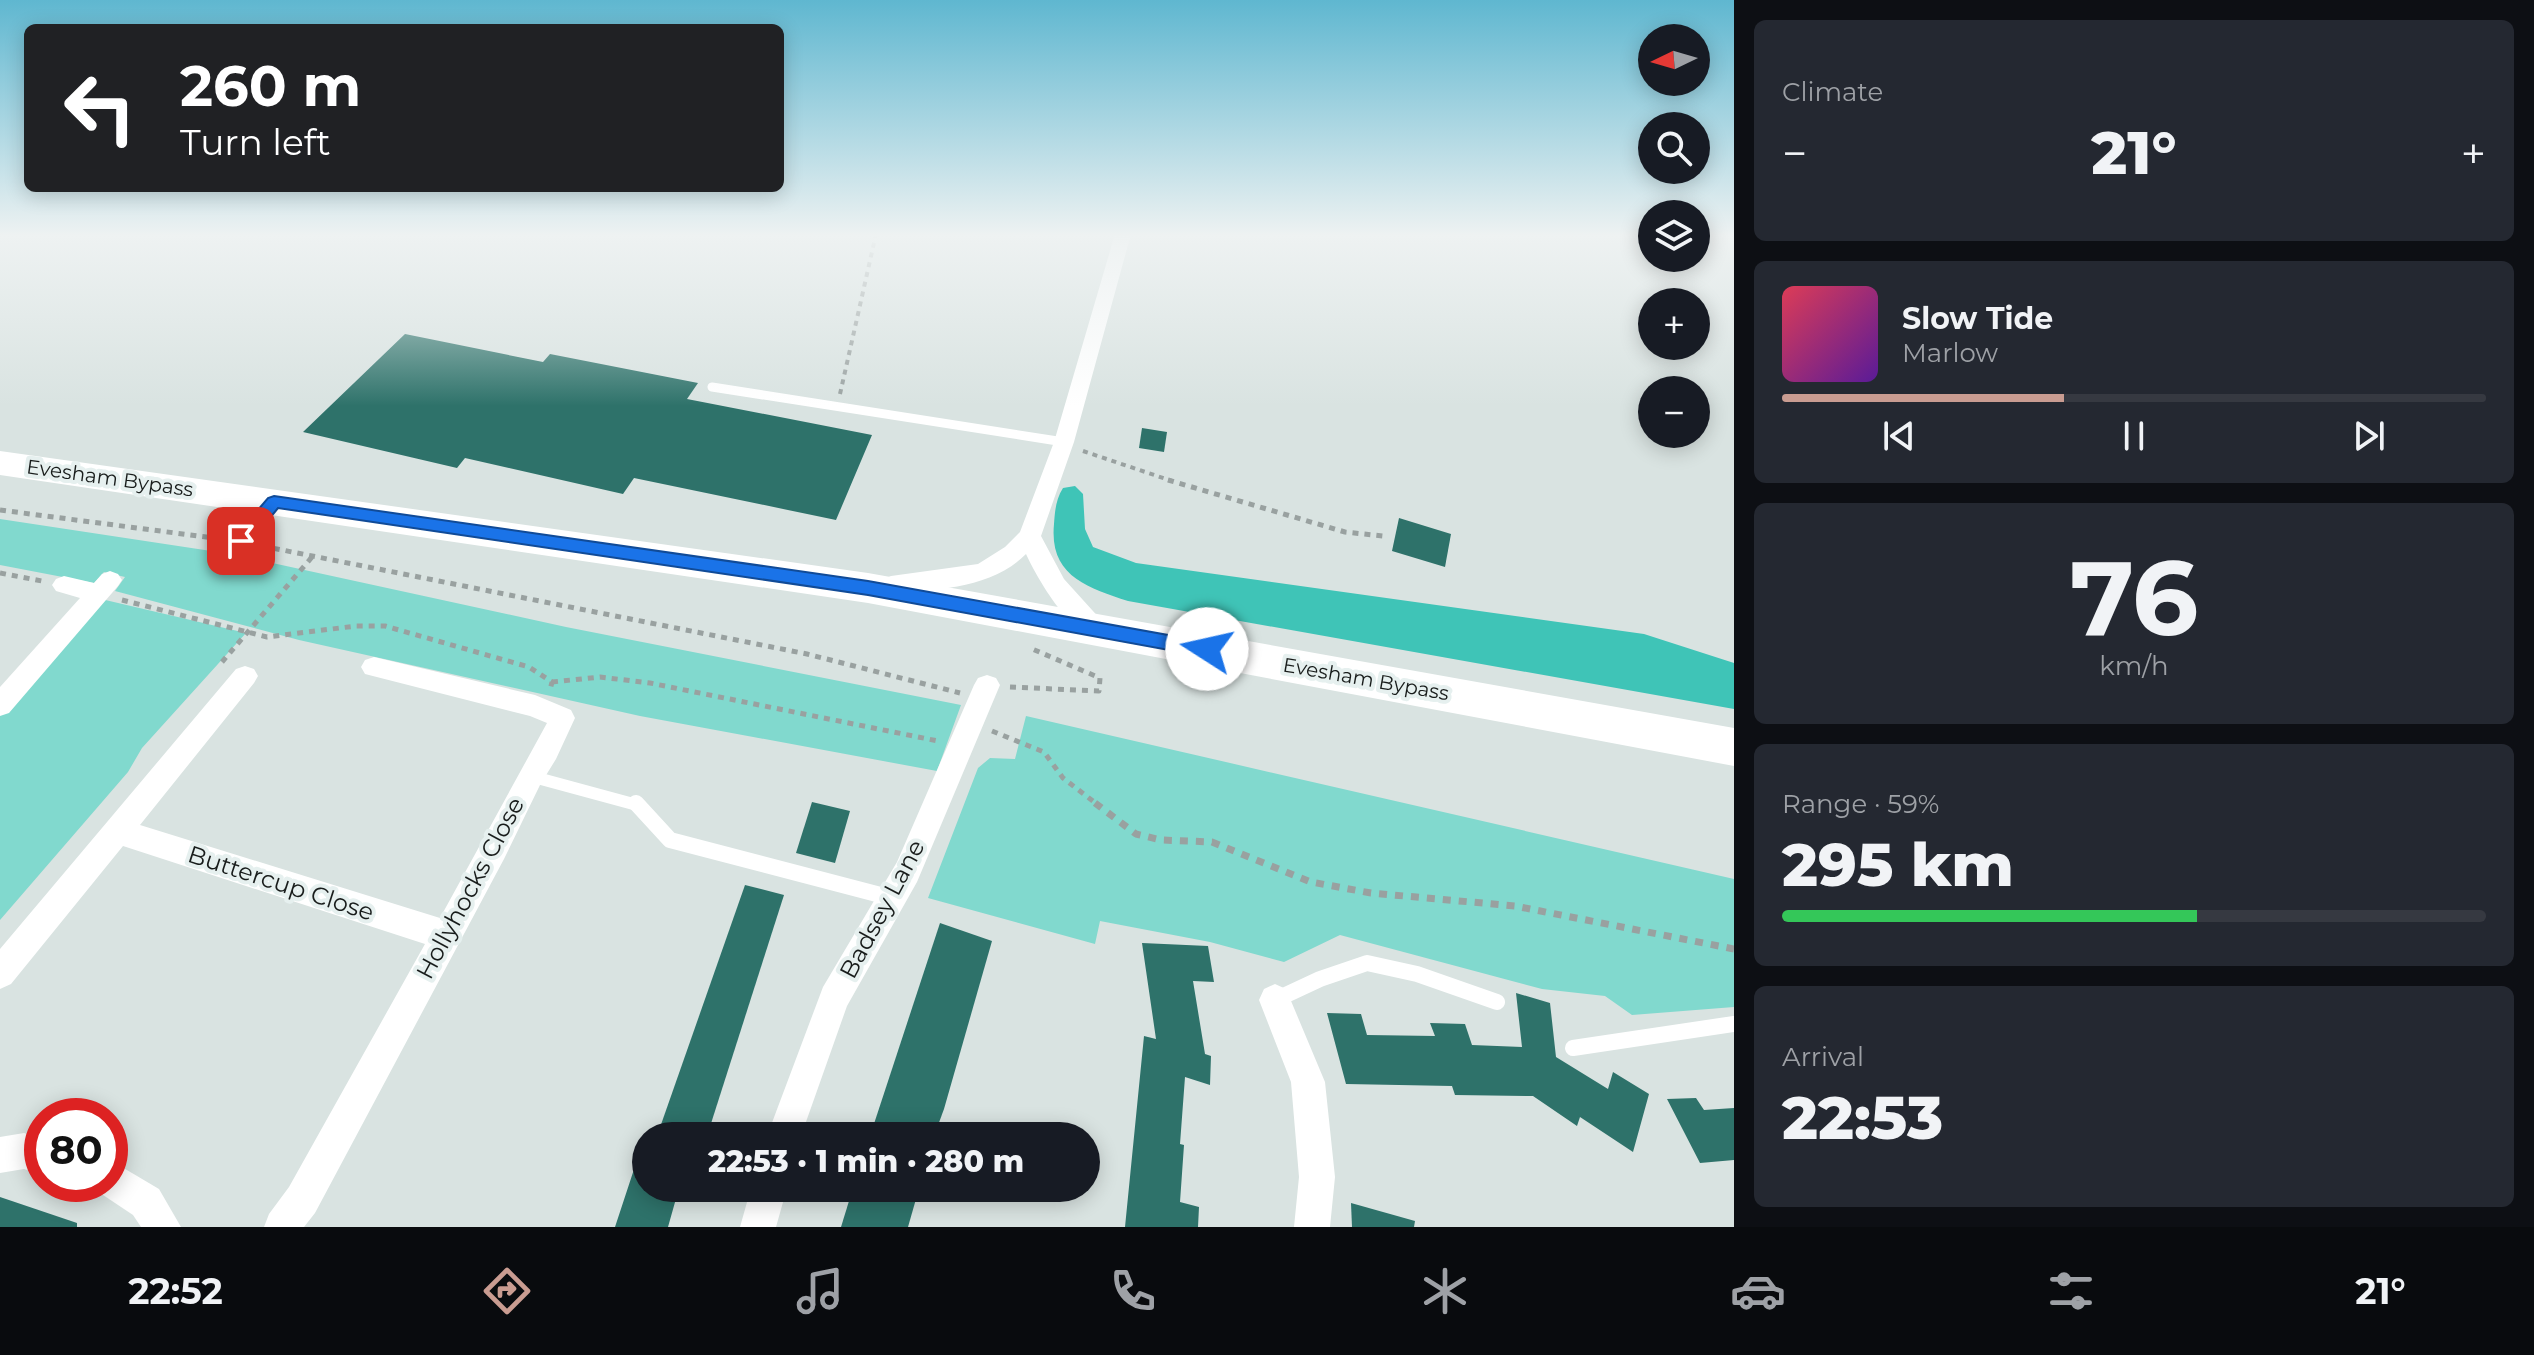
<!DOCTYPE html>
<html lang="en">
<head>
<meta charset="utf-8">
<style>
  :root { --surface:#171b24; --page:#242831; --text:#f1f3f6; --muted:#9ea1a6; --line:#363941; --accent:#c99c91 }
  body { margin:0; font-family:Montserrat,sans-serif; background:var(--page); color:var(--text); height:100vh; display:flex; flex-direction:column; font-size:30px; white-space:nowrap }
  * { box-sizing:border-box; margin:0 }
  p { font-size:26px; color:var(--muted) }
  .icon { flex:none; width:44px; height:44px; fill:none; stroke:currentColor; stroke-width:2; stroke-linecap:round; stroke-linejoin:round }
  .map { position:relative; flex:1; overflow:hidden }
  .details { display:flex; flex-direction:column; gap:20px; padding:20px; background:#0d0f14; width:800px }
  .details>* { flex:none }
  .top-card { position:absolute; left:24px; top:24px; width:760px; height:168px; border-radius:12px; box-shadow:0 4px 20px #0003; background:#202124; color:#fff; overflow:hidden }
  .needle { width:52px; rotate:265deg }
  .tools { position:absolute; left:1638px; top:24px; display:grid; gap:16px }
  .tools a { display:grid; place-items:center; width:72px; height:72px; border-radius:50%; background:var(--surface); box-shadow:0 4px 20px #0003; font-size:40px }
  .speed { position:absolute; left:24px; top:1098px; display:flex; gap:16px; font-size:40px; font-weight:700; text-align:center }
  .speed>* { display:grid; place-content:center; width:104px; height:104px; border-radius:50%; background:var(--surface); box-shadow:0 4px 20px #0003; line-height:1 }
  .speed .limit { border:12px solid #d22; background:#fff; color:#111 }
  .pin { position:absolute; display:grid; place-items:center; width:68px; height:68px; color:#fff; margin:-34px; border-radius:16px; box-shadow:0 4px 12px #0006 }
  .me { position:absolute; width:88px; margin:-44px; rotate:280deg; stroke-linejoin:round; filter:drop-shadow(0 0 6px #0008) }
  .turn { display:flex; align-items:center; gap:28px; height:168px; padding:0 24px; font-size:36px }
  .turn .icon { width:104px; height:104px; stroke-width:2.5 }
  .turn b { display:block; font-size:56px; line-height:68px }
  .big { font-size:60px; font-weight:800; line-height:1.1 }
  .details .tile { flex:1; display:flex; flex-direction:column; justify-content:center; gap:12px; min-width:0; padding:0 28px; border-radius:12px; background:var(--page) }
  .details .dial { align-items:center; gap:0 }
  .dial b { font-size:104px; line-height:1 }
  .song { display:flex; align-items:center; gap:24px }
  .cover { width:96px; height:96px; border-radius:12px; background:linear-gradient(135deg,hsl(350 70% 55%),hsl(270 70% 35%)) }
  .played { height:8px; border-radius:4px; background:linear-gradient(90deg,var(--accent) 40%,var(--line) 40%) }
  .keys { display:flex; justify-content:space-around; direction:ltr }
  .heat { display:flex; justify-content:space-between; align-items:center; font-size:44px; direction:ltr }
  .charge { height:12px; border-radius:6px; background:linear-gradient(90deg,#34c759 59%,var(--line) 0) }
  .trip { position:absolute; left:632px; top:1122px; width:468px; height:80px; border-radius:40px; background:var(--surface); box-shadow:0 4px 20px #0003; font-weight:800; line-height:80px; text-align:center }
  .tabs { display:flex; height:128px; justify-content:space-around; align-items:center; background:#090b0e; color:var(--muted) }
  .tabs .icon { width:56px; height:56px }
  .tabs .selected { color:var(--accent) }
  .tabs b { font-size:36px; color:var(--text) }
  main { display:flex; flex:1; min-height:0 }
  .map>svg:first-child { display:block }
  .green { fill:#81d9ce }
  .forest { fill:#3fc4b7 }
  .building { fill:#2e726a }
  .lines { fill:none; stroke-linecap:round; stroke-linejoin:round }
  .path-far2 { stroke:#99a1a0; stroke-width:4; stroke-dasharray:5 5; stroke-linecap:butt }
  .path-far1 { stroke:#99a1a0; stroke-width:5; stroke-dasharray:6 6; stroke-linecap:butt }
  .path { stroke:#99a1a0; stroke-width:7; stroke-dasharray:8 8; stroke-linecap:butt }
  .service-far2 { stroke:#fff; stroke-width:9 }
  .service-far1 { stroke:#fff; stroke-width:12 }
  .service { stroke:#fff; stroke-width:16 }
  .minor { fill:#fff; fill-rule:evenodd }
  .trunk { fill:#fff; fill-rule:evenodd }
  .route { fill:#1a73e8; stroke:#114b97; stroke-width:2 }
  .labels { text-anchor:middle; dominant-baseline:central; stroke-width:8; stroke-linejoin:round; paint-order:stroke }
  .street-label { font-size:20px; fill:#181c1b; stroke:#e6f0ef }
  .near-street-label { font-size:24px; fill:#181c1b; stroke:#e6f0ef }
</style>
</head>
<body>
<main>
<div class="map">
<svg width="1734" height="1227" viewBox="0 0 1734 1227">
  <rect width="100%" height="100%" fill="#d9e3e1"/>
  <!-- green -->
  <g class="green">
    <polygon points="0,519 231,554 566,627 961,705 937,771 640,716 299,640 115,591 125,577 104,572 94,583 0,565"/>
    <polygon points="101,599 246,633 142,748 128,772 0,920 0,714"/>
    <polygon points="1026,716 1734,879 1734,1007 1632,1015 1605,996 1542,989 1340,935 1284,962 1210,942 1100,921 1095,944 928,898 978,768 990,758 1015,759"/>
  </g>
  <!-- forest -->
  <path class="forest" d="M1075,486L1083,494L1085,529L1093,547L1136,563L1644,634L1734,663V709L1128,601C1087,587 1049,576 1054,524C1055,510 1056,499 1063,488Z"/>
  <!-- building -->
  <g class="building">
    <polygon points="405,334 543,362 550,354 698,383 687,399 872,435 836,520 634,478 623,494 465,458 457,468 303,432"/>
    <polygon points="1142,428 1167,432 1164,452 1139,448"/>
    <polygon points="1399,518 1451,534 1445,567 1392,551"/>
    <polygon points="812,802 850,811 835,863 796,853"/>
    <polygon points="745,885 784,895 707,1136 657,1136"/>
    <polygon points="940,923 992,941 944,1109 934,1136 870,1136"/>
    <polygon points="1142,943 1208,946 1214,982 1193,981 1205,1054 1211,1056 1210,1085 1185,1077 1180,1144 1184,1145 1180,1202 1199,1207 1198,1227 1125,1227 1144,1036 1156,1039"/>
    <polygon points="1516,993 1550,1003 1556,1057 1608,1089 1613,1072 1649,1094 1633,1152 1580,1117 1577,1126 1533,1096 1455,1095 1452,1086 1346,1084 1327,1013 1361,1014 1367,1035 1435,1036 1430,1023 1465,1024 1472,1045 1522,1047"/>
    <polygon points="1696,1098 1704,1110 1734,1108 1734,1160 1700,1163 1667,1099"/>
    <polygon points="642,1145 646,1145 646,1188 679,1188 668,1227 615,1227"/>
    <polygon points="853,1188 907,1188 918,1192 908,1227 841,1227"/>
    <polygon points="0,1197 77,1223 77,1227 0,1227"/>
    <polygon points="1351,1203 1415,1221 1414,1227 1352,1227"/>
  </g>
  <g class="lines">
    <!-- path-far2 -->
    <g class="path-far2">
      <polyline points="840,394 876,234"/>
      <polyline points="1083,451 1175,482"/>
    </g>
    <!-- path-far1 -->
    <g class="path-far1">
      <polyline points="1168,480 1345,532 1383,536"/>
      <polyline points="0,510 221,539"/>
      <polyline points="262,546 807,654 960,693"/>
      <polyline points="0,573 42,581"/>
      <polyline points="122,600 267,637 356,626 385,626 529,667 552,682 550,690"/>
      <polyline points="222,662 312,557"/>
      <polyline points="552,682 600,677 650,683 938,741"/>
      <polyline points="1010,687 1099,691 1100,678 1030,648"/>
      <polyline points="992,731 1044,752 1063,778 1098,805"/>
    </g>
    <!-- path -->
    <polyline class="path" points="1095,803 1136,834 1161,840 1212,842 1311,882 1371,893 1515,906 1734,949"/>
    <!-- service-far2 -->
    <polyline class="service-far2" points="712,387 1064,442"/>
    <!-- service-far1 -->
    <g class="service-far1">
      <polyline points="231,554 274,502"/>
      <polyline points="530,776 637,805"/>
    </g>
    <!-- service -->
    <g class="service">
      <polyline points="636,803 670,840 892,898"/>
      <polyline points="1275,1000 1320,979 1367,963 1417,974 1497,1002"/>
      <polyline points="1573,1048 1734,1024"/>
    </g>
    <!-- minor -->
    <g class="minor">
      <path d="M1115,234H1131L1074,442L1041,536L1064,579L1102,621L1105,628L1102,635C1074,644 1036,576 1026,554C991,589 937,589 891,594L883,591L879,585L883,579L891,576L978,564L1005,547L1020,532L1054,442Z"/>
      <polygon points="110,571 118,574 122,580 118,586 9,713 0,716 0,687 80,598 56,591 52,585 56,579 64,576 94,583 102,574"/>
      <polygon points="374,657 535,695 571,710 575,718 556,759 540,785 504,859 315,1213 304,1227 264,1227 269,1214 289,1187 425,944 123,846 11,984 0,989 0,949 236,669 245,666 254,669 258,676 254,683 140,825 440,918 547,723 530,716 365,674 361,667 365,660"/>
      <polygon points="987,675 996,678 1000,685 917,882 847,1006 801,1136 767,1136 823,987 897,862 974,685 978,678"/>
      <polygon points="1275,984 1286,989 1325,1082 1335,1177 1330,1227 1294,1227 1299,1177 1291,1082 1259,1000 1264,989"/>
      <polygon points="24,1133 42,1139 42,1175 24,1169 0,1173 0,1137"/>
      <polygon points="110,1160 159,1189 181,1227 141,1227 133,1215 97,1191 95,1184 110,1184"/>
      <polygon points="751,1188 787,1188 776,1227 740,1227"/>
    </g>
    <!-- trunk -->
    <polygon class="trunk" points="0,451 868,573 1734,728 1734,766 868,603 0,475"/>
  </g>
  <!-- sky -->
  <linearGradient id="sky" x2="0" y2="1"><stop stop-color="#5fb7d0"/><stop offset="0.58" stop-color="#eef2f2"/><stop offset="1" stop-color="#eef2f2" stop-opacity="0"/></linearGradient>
  <rect width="1734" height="406" fill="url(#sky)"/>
  <!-- route -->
  <polygon class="route" points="274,496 868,581 1207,642 1213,644 1216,649 1213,655 1207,657 868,595 278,508 247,546 235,546 233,541 235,537 268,498"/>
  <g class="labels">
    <!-- street labels -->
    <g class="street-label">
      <text transform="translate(110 478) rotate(8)">Evesham Bypass</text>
      <text transform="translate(1366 679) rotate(10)">Evesham Bypass</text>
    </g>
    <!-- near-street labels -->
    <g class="near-street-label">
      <text transform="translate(281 883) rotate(18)">Buttercup Close</text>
      <text transform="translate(470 888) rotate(-62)">Hollyhocks Close</text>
      <text transform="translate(882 909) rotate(-62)">Badsey Lane</text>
    </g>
  </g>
</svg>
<div class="tools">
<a><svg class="needle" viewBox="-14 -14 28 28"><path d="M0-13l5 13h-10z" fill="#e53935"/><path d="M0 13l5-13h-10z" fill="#9ea1a6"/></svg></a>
<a><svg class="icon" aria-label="search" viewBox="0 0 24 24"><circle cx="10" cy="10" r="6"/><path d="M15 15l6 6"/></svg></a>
<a><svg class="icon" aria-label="layers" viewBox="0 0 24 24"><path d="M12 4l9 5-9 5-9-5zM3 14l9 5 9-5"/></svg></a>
<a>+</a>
<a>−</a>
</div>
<div class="speed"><div class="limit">80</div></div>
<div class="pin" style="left:241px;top:541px;background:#d93025"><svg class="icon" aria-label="arrive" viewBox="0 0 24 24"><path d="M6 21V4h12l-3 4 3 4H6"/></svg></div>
<svg class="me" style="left:1207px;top:649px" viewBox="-20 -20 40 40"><circle r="19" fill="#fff"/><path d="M0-13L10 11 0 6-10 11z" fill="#1a73e8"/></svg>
<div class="trip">22:53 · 1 min · 280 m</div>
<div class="top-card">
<div class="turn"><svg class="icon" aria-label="left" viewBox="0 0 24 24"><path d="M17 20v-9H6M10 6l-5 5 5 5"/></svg><div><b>260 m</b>Turn left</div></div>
</div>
</div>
<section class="details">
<div class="tile"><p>Climate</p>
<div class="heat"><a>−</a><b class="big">21°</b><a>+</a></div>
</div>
<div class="tile">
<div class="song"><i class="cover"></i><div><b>Slow Tide</b><p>Marlow</p></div></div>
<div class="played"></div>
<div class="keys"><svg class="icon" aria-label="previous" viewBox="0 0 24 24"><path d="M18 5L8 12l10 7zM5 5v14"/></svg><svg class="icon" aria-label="pause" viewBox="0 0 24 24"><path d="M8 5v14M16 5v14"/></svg><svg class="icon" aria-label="next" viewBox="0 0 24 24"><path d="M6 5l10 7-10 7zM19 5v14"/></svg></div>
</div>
<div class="tile dial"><b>76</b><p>km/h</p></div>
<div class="tile"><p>Range · 59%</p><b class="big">295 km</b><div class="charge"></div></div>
<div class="tile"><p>Arrival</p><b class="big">22:53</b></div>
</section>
</main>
<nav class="tabs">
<b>22:52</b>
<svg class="icon selected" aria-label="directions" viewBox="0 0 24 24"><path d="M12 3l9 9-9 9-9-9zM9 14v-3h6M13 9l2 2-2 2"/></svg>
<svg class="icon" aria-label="music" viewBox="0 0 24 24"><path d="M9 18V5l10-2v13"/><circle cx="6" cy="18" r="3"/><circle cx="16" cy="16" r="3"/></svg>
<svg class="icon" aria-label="phone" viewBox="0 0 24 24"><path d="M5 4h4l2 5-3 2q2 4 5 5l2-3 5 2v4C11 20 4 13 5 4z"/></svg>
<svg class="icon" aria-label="climate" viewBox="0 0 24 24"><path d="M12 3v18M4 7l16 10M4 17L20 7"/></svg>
<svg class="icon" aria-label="car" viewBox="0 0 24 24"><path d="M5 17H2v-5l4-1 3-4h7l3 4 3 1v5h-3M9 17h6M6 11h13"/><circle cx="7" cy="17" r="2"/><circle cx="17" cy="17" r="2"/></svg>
<svg class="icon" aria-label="filters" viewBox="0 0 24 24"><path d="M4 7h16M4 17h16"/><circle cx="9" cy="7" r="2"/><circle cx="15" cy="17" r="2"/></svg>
<b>21°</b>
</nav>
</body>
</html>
